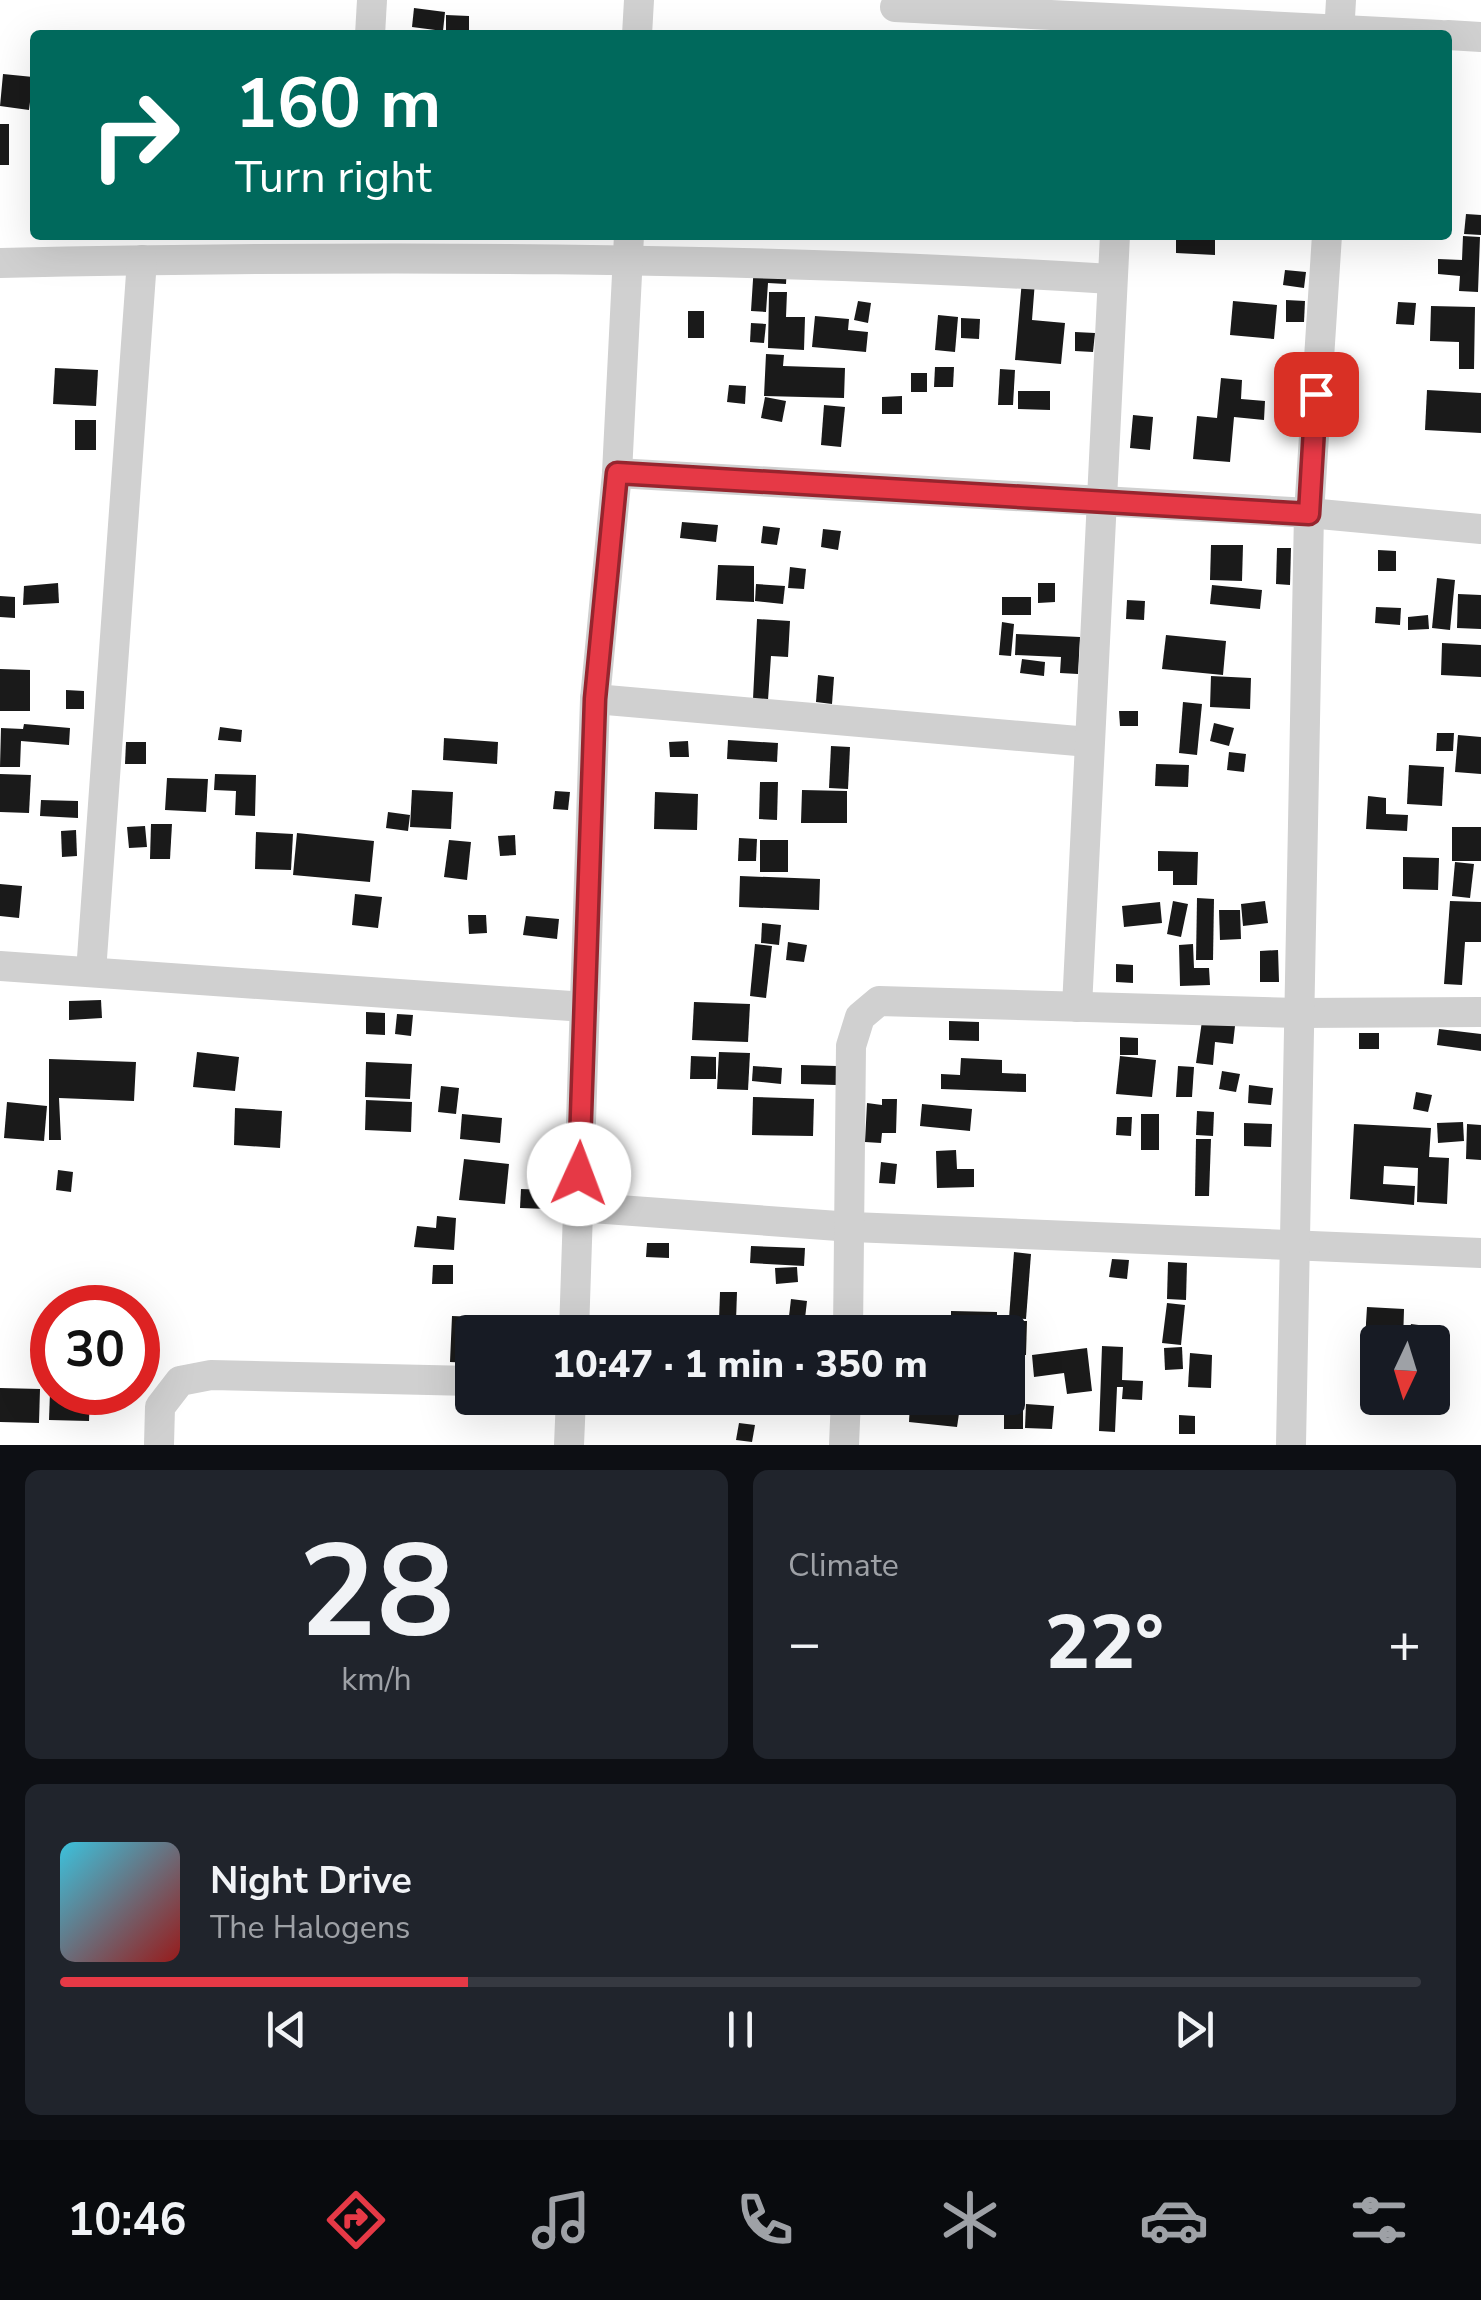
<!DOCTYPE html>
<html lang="en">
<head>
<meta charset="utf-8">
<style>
  :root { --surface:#171b24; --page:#20242c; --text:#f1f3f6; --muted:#9ea1a6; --line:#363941; --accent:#e63946 }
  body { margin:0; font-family:"Nunito Sans",sans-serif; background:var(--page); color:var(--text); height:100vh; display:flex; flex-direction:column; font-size:38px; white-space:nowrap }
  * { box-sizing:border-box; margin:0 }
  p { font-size:32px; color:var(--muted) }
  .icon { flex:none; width:55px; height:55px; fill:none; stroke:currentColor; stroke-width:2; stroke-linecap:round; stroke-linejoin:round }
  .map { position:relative; height:1445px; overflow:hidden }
  .sheet { display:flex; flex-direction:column; gap:25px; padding:25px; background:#0d0f14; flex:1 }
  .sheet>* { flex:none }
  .banner { position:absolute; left:30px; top:30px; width:1422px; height:210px; border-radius:10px; box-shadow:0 10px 40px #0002; background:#00695c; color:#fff; overflow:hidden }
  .needle { width:65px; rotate:184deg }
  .fabs { position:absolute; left:1360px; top:1325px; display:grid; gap:20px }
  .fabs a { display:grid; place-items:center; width:90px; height:90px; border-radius:10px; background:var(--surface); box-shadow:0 10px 40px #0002; font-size:50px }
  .speed { position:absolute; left:30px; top:1285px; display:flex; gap:20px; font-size:50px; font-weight:700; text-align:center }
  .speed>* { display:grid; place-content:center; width:130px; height:130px; border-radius:50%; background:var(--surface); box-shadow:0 10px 40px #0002; line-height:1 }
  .speed .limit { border:15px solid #d22; background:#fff; color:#111 }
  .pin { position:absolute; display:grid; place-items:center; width:85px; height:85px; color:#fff; margin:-42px; border-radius:20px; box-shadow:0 5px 15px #0006 }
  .me { position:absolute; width:110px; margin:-55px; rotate:2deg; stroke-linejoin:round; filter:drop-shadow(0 0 8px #0008) }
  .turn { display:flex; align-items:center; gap:35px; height:210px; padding:0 40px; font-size:45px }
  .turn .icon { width:130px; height:130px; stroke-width:2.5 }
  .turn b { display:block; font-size:70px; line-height:85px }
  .big { font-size:75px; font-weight:800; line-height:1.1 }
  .sheet .widget { flex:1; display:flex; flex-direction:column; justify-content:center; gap:15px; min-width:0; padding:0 35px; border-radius:15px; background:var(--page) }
  .sheet .dial { align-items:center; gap:0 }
  .dial b { font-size:130px; line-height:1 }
  .song { display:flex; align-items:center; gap:30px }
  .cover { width:120px; height:120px; border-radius:15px; background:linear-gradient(135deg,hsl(190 70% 55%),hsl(0 70% 35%)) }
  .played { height:10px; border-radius:5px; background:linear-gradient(90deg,var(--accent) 30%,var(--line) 30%) }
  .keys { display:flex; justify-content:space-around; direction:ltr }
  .heat { display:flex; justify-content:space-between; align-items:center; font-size:55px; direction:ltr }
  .sheet .tiles { flex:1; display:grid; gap:25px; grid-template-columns:1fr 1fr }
  .widget:last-child { grid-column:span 2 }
  .trip { position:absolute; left:455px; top:1315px; width:570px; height:100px; border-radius:10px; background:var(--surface); box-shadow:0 10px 40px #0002; font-weight:800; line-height:100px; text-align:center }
  .tabs { display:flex; height:160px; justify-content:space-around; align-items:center; background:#090b0e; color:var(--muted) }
  .tabs .icon { width:70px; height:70px }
  .tabs .current { color:var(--accent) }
  .tabs b { font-size:45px; color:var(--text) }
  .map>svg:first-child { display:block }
  .building { fill:#1a1a1a }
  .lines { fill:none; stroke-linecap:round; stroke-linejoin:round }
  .minor { stroke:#d0d0d0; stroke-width:30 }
  .route-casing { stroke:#96252e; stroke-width:25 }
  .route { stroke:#e63946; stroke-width:18 }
</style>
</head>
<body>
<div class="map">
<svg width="1481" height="1445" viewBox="0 0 1481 1445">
  <rect width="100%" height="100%" fill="#fff"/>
  <!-- building -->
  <g class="building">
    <polygon points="414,8 445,12 443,31 412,27"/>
    <polygon points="446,15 469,16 469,31 446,30"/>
    <polygon points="3,74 33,77 29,110 0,106"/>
    <rect x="0" y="124" width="9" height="41"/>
    <polygon points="1466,214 1481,215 1481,235 1464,234"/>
    <polygon points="1176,235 1215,235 1215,255 1176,253"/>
    <polygon points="1463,236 1480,237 1478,292 1459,291 1460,276 1438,274 1438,259 1462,260"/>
    <polygon points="754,264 787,266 786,284 768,283 766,312 751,311"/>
    <polygon points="1285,270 1306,272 1304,288 1283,285"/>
    <polygon points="1022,280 1035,281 1032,320 1065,323 1061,364 1015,360"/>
    <polygon points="769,292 787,292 786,317 805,317 804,350 768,348"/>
    <polygon points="1286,300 1305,301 1304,322 1286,322"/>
    <polygon points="858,301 871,303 868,323 854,320"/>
    <polygon points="1233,301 1277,305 1274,339 1230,335"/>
    <polygon points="1398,302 1416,303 1414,325 1396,324"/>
    <polygon points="1431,306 1475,307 1474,369 1459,369 1459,342 1430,341"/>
    <rect x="688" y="311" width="16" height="27"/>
    <polygon points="938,315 958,317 955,352 935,350"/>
    <polygon points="815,316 849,319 848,330 868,332 866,352 812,347"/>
    <polygon points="961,318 980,319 979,339 961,338"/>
    <polygon points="751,323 766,324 764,343 750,342"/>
    <polygon points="1075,332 1095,333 1093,352 1075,351"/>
    <polygon points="766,354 784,355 783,366 845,368 844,398 764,396"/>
    <polygon points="935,367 954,367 953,387 934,387"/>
    <polygon points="55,368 98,370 96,406 53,404"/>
    <polygon points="1000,369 1015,370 1013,405 998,405"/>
    <rect x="911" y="373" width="16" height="19"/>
    <polygon points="1221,378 1242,380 1241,399 1265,401 1264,420 1234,417 1230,462 1193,459 1197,416 1217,418"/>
    <polygon points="729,385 746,386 745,404 727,402"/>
    <polygon points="1283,386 1300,386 1300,407 1283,408"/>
    <polygon points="1427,390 1481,393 1481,433 1425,430"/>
    <polygon points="1018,391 1050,391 1050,410 1018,409"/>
    <polygon points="902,396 902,414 882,414 882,397"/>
    <polygon points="765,397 786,401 782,422 761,418"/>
    <polygon points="824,405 845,407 841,447 821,445"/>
    <polygon points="1133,415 1153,417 1150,450 1130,448"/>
    <rect x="75" y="420" width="21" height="30"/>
    <polygon points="682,522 718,525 716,542 680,538"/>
    <polygon points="763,526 780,528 777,545 761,543"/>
    <polygon points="823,529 841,531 838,550 821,547"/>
    <polygon points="1211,545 1243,545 1242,581 1210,580"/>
    <polygon points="1277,548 1291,548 1290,585 1276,584"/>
    <polygon points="1378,550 1396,551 1396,571 1378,571"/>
    <polygon points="718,565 754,566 754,602 716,600"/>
    <polygon points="790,567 806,569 804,589 788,588"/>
    <polygon points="1437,578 1455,580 1450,630 1432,628"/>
    <polygon points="58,583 59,603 23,605 24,586"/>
    <polygon points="1038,583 1055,583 1055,602 1038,603"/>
    <polygon points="756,584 785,586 783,604 755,601"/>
    <polygon points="1212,585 1262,590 1260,609 1210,604"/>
    <polygon points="1458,594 1481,595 1481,629 1457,628"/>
    <polygon points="0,596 15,597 15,618 0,617"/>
    <rect x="1002" y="597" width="29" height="18"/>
    <polygon points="1127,600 1145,601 1144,620 1126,619"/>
    <polygon points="1376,607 1401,608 1400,625 1375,623"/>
    <polygon points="1428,615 1429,629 1408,630 1408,617"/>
    <polygon points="757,619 790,621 788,657 771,656 768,700 753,699"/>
    <polygon points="1002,622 1014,624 1011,656 999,655"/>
    <polygon points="1016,634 1080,637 1078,674 1060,673 1061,657 1015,655"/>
    <polygon points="1166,635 1226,641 1223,675 1162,669"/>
    <polygon points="1442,643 1481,645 1481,677 1441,675"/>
    <polygon points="1022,659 1045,662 1044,676 1020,673"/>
    <polygon points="0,669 30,670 30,711 0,711"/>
    <polygon points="818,675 834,677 832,704 816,702"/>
    <polygon points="1211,676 1251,678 1250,709 1210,707"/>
    <polygon points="66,690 84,691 84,709 66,709"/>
    <polygon points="1183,702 1202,704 1197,755 1179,753"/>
    <polygon points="1119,711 1138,711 1138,726 1120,726"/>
    <polygon points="1214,723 1234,728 1229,746 1210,741"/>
    <polygon points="24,724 70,728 69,745 21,741 20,767 0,767 1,728 23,729"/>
    <polygon points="220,727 242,730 241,742 218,740"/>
    <polygon points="1437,733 1454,733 1453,751 1436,751"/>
    <polygon points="1458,735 1481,737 1481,774 1455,772"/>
    <polygon points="444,738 498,742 497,764 443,760"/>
    <polygon points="728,740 778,743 777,762 727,759"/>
    <polygon points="688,741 689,757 670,757 669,742"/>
    <polygon points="126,742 146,742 146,764 125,764"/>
    <polygon points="831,746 850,747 848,789 829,788"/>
    <polygon points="1229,752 1246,754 1244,772 1227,770"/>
    <polygon points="1156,764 1189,765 1188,787 1155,786"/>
    <polygon points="1409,765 1444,767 1442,806 1407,804"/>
    <polygon points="0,774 31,775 29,813 0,812"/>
    <polygon points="215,774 256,775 255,816 235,815 236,791 214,790"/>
    <polygon points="167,778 208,779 206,812 165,810"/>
    <polygon points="760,782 778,782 777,820 759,819"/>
    <polygon points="412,790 453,792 451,829 410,827"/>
    <polygon points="802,790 847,791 847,823 801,823"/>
    <polygon points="555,791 570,792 568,810 553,809"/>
    <polygon points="655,792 698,794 697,830 654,829"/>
    <polygon points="1368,796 1386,798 1386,814 1408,815 1407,831 1366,829"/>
    <polygon points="41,800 78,801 78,818 40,816"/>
    <polygon points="388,812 410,815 408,831 386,828"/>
    <polygon points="151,824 172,824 170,859 150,859"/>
    <polygon points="145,826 147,847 129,848 127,827"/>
    <rect x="1452" y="827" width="29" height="34"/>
    <polygon points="76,830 77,856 62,857 61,831"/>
    <polygon points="256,832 293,834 291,870 255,869"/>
    <polygon points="297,833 374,841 370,882 293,875"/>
    <polygon points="515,835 516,855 500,856 498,836"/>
    <polygon points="739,838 757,839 756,861 738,861"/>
    <polygon points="449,840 471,842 467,880 444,877"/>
    <rect x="760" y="840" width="28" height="32"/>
    <polygon points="1158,851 1198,852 1197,885 1173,885 1173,871 1158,871"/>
    <polygon points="1403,857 1439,858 1438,890 1403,889"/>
    <polygon points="1455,862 1474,864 1470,898 1452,896"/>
    <polygon points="740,876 820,879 819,910 739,907"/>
    <polygon points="0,884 22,886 19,918 0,916"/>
    <polygon points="355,894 382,897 378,928 352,925"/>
    <polygon points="1197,898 1214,899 1213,960 1196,960"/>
    <polygon points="1173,901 1188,904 1181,937 1167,934"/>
    <polygon points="1265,901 1268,923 1243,926 1241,904"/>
    <polygon points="1450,901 1481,902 1481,942 1465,942 1462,985 1444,984"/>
    <polygon points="1160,902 1162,923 1124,927 1122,906"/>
    <polygon points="1219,910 1240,910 1241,939 1220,940"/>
    <polygon points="468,915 486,915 487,933 469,934"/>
    <polygon points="526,916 559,919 557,939 523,935"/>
    <polygon points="762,923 781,925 779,945 761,943"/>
    <polygon points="788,942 807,945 804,962 786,960"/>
    <polygon points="755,944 772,946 766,998 750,996"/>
    <polygon points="1193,944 1194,968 1209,968 1210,985 1180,986 1179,945"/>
    <polygon points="1278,950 1279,982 1260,982 1260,951"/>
    <polygon points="1116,964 1133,965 1133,983 1116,982"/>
    <polygon points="101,1000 102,1018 69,1020 69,1001"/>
    <polygon points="694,1002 750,1004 748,1042 692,1040"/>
    <polygon points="366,1012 385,1013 385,1035 366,1034"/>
    <polygon points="397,1014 413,1015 411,1036 395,1034"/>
    <polygon points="949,1021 979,1022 979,1041 949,1040"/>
    <polygon points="1202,1021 1235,1026 1233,1044 1215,1042 1213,1065 1196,1063"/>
    <polygon points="1439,1029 1481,1034 1481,1051 1437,1045"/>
    <rect x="1359" y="1033" width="20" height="16"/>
    <polygon points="1120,1037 1138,1038 1138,1055 1120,1055"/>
    <polygon points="197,1052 239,1057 235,1091 193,1087"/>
    <polygon points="719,1052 750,1053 748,1090 717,1089"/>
    <polygon points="691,1056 716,1057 716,1079 690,1079"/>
    <polygon points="1120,1056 1156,1060 1152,1097 1116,1094"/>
    <polygon points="961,1058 1002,1060 1002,1073 1026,1074 1026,1092 941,1089 941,1074 960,1075"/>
    <polygon points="49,1059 136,1062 134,1101 59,1098 61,1140 49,1140"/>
    <polygon points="366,1062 412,1064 410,1099 365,1097"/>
    <polygon points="801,1065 837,1066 836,1085 801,1084"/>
    <polygon points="753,1066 782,1068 781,1084 752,1081"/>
    <polygon points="1178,1066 1194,1067 1192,1097 1176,1097"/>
    <polygon points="1222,1071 1240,1074 1236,1092 1219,1089"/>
    <polygon points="1249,1085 1273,1088 1271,1105 1248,1103"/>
    <polygon points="441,1086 459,1088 456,1114 438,1112"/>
    <polygon points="1416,1092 1432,1095 1428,1112 1413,1109"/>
    <polygon points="753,1097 814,1099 813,1136 752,1135"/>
    <polygon points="882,1099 897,1099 896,1133 882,1133 881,1143 865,1142 867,1103 882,1105"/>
    <polygon points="366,1100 412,1102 411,1132 365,1130"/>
    <polygon points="7,1102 47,1106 44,1141 4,1138"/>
    <polygon points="922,1104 972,1109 970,1131 920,1126"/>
    <polygon points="235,1108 282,1111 280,1148 234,1145"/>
    <polygon points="1197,1111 1214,1112 1213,1136 1196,1135"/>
    <polygon points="462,1114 502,1118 500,1143 460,1139"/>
    <rect x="1141" y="1114" width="18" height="36"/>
    <polygon points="1117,1117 1132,1117 1131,1136 1116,1135"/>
    <polygon points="1463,1122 1464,1141 1438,1143 1437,1123"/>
    <polygon points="1244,1123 1272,1124 1271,1147 1244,1146"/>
    <polygon points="1354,1124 1431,1128 1429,1157 1449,1158 1447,1204 1417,1202 1418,1168 1384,1166 1383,1184 1415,1186 1414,1205 1350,1199"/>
    <polygon points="1467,1124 1481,1125 1481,1160 1466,1159"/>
    <polygon points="1196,1139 1211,1139 1209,1196 1195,1196"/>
    <polygon points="956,1150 957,1169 974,1169 974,1187 937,1188 936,1151"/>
    <polygon points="464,1159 509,1164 505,1204 459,1200"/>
    <polygon points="881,1162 897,1164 895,1184 879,1183"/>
    <polygon points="58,1170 73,1172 71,1192 56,1190"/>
    <polygon points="521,1189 547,1190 547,1209 520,1208"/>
    <polygon points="437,1216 456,1218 454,1250 414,1247 417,1226 436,1228"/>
    <polygon points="647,1243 669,1243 669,1258 646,1257"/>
    <polygon points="751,1246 805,1248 804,1266 750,1263"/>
    <polygon points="1014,1252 1031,1254 1026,1319 1009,1318"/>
    <polygon points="1112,1259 1129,1260 1127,1279 1109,1277"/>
    <polygon points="1168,1262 1187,1263 1186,1300 1167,1299"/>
    <polygon points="433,1265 453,1265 453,1284 432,1284"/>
    <polygon points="797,1267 798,1282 776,1284 775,1268"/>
    <polygon points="720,1292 737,1292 736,1321 719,1320"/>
    <polygon points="791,1299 807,1301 804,1327 788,1325"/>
    <polygon points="1167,1303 1185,1305 1181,1345 1162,1343"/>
    <polygon points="1367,1307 1404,1309 1403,1342 1365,1340"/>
    <polygon points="951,1311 997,1312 997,1330 951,1329"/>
    <polygon points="452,1316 504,1318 503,1332 472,1332 472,1363 450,1362"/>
    <polygon points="1011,1321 1027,1321 1026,1355 1010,1355"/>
    <polygon points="1411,1324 1426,1326 1424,1342 1408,1342"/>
    <polygon points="1102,1346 1123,1347 1122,1380 1143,1381 1142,1400 1122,1399 1123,1387 1117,1387 1115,1432 1099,1431"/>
    <polygon points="1182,1347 1183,1369 1165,1370 1164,1348"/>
    <polygon points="1087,1348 1092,1391 1067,1394 1064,1373 1034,1377 1032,1355"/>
    <polygon points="1190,1353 1212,1355 1211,1388 1188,1387"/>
    <polygon points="0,1388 40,1389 39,1423 0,1422"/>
    <polygon points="50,1392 90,1392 89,1421 49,1420"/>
    <polygon points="742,1398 774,1398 772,1415 740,1412"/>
    <polygon points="910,1402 960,1407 957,1427 909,1422"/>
    <polygon points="1026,1404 1054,1406 1052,1429 1025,1428"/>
    <polygon points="1004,1406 1023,1407 1023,1429 1004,1429"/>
    <polygon points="1179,1415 1195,1416 1195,1434 1179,1434"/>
    <polygon points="739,1423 755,1425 752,1442 736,1440"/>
  </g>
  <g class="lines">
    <!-- minor -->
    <g class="minor">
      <polyline points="895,7 1441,35"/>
      <polyline points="370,35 372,0"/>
      <polyline points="637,35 639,0"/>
      <polyline points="1339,35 1341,0"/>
      <polyline points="1448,35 1481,37"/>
      <path d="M0,263C371,255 741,256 1111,279"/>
      <polyline points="617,473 1309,513 1481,529"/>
      <polyline points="595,699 1089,742"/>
      <polyline points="0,966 585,1007"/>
      <polyline points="91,972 142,260"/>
      <polyline points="1077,1007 1115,235"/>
      <polyline points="578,1207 852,1227 1481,1253"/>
      <polyline points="574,1332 595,699 617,473 629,235"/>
      <polyline points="848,1332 851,1046 860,1017 879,1001 1298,1013 1481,1012"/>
      <polyline points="159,1445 160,1407 180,1381 211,1375 472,1381"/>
      <polyline points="569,1445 571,1398"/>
      <polyline points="844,1445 846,1398"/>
      <polyline points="1291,1445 1309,513 1327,235"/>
    </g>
  </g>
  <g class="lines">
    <defs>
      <polyline id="route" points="579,1174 595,699 617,473 1309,514 1316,394"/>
    </defs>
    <!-- route casing -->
    <use href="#route" class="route-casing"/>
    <!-- route -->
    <use href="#route" class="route"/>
  </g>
</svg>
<div class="fabs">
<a><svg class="needle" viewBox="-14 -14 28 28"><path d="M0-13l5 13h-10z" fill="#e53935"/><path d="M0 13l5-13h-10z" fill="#9ea1a6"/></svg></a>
</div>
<div class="speed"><div class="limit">30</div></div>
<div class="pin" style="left:1316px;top:394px;background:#d93025"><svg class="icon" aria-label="arrive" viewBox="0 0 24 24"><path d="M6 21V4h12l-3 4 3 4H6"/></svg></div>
<svg class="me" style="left:579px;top:1174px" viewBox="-20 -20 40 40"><circle r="19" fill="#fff"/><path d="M0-13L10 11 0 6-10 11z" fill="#e63946"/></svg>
<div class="trip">10:47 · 1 min · 350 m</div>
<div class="banner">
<div class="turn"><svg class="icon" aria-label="right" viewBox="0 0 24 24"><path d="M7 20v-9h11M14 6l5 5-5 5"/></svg><div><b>160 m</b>Turn right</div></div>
</div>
</div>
<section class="sheet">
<div class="tiles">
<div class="widget dial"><b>28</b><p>km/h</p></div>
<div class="widget"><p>Climate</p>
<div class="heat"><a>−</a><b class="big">22°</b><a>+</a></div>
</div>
<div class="widget">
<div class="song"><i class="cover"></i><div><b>Night Drive</b><p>The Halogens</p></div></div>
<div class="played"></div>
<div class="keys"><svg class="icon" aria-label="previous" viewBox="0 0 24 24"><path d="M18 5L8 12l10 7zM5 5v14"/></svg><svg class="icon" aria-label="pause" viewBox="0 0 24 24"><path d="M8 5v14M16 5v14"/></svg><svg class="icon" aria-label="next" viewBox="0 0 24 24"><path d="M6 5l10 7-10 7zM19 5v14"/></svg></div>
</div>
</div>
</section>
<nav class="tabs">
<b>10:46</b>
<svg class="icon current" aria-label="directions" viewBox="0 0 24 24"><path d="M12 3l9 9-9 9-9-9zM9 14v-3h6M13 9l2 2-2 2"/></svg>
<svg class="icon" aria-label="music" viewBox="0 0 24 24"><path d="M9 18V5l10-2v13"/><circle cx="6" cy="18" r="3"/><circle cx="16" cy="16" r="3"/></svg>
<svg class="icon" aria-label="phone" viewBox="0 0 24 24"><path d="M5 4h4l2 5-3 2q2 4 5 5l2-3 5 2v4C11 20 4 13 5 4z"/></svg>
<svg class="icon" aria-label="climate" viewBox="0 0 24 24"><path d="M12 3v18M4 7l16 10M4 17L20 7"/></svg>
<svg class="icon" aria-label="car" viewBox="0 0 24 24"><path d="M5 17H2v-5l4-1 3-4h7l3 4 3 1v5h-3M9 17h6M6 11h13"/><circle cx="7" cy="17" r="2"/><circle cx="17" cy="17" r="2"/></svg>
<svg class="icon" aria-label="filters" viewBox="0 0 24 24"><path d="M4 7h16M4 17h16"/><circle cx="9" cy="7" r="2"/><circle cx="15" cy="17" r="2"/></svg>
</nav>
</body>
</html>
